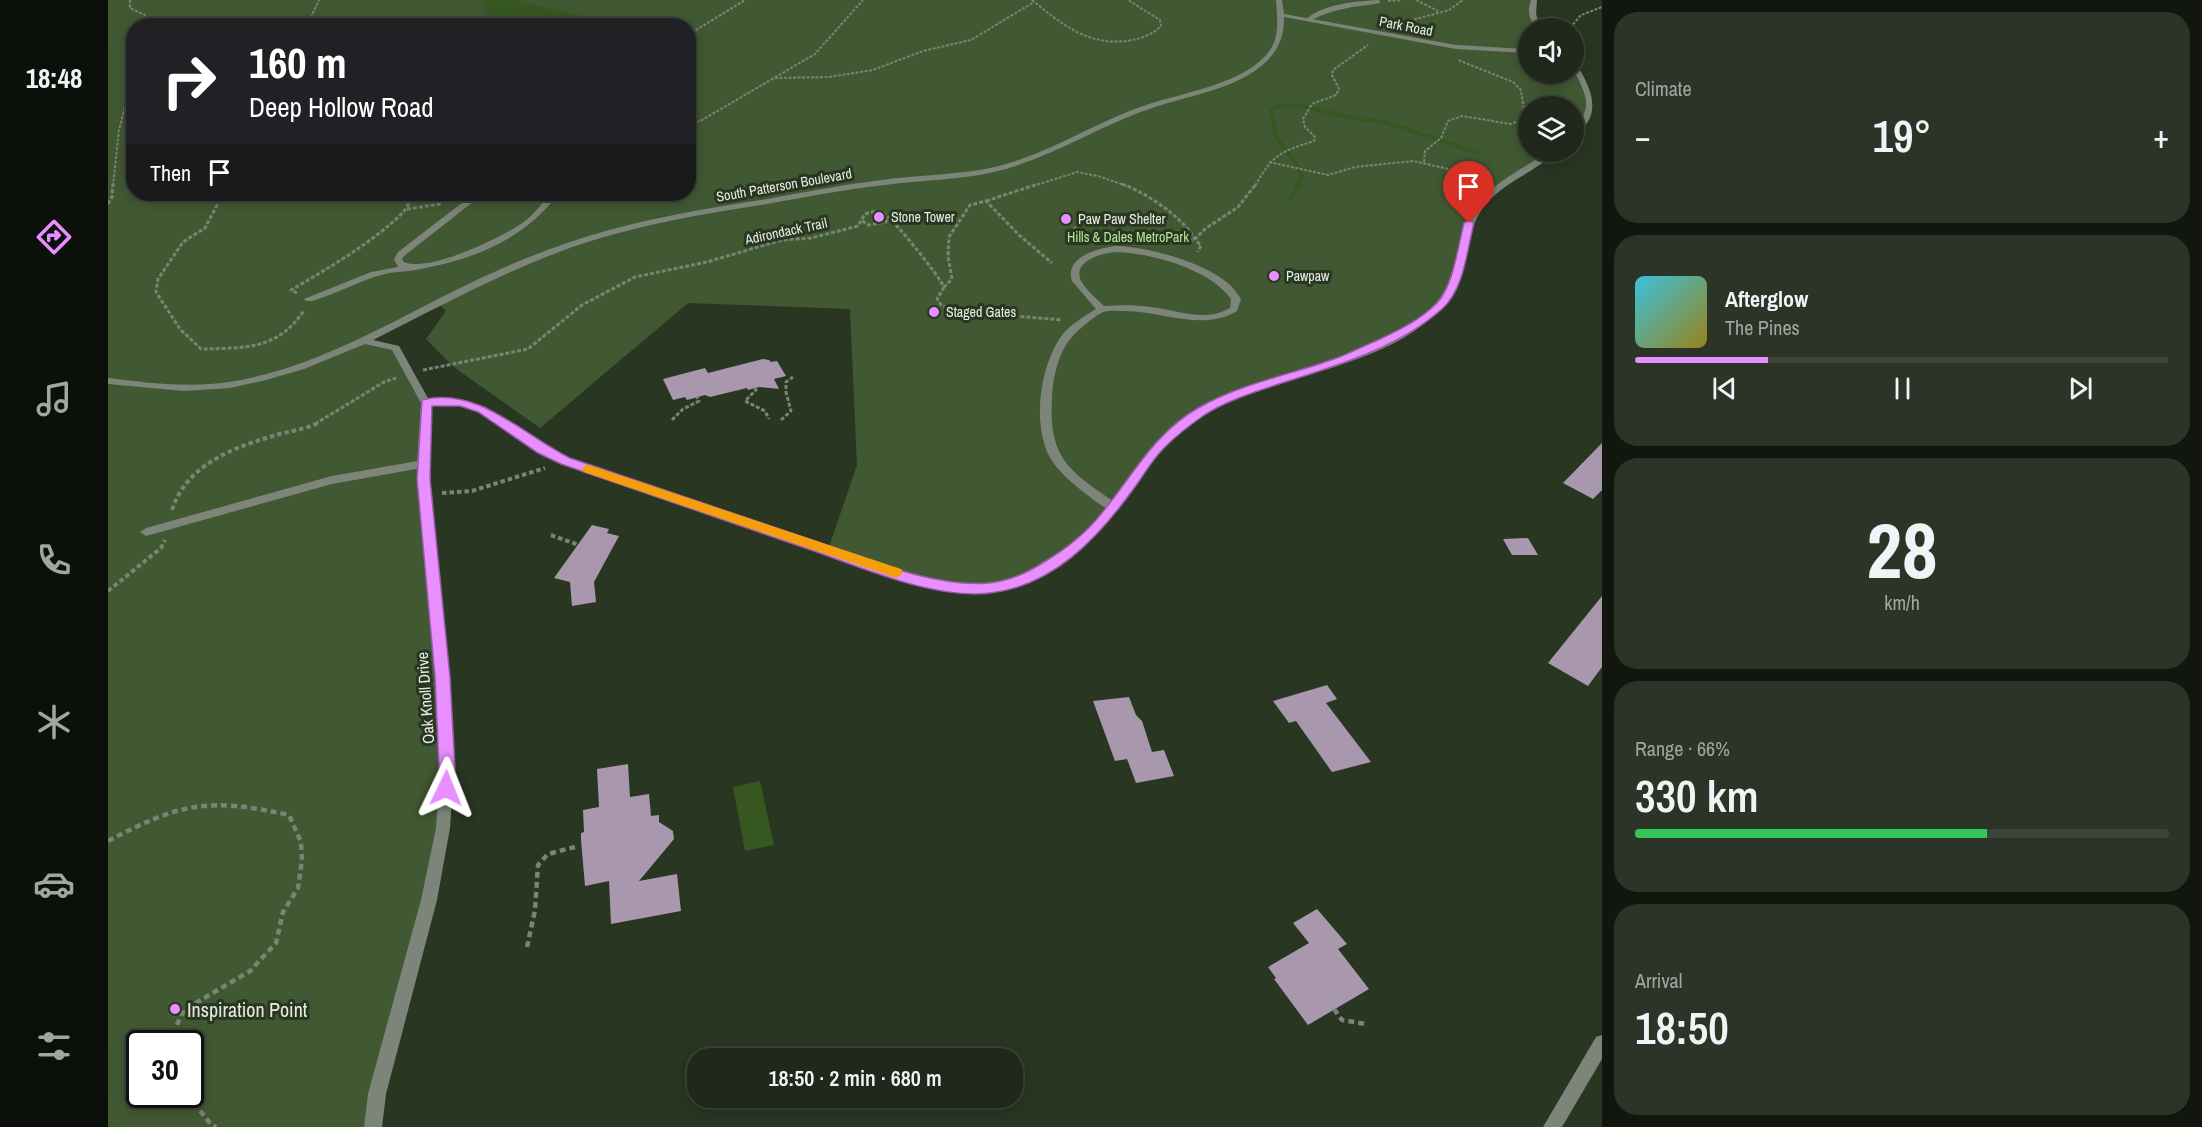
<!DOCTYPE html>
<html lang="en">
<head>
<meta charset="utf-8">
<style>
  :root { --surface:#1f281a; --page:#2c3427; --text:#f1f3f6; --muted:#a1a6a2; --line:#3c4439; --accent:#e98efe }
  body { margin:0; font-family:"Archivo Narrow",sans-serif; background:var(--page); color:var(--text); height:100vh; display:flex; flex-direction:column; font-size:22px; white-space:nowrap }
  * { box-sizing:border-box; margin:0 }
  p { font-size:20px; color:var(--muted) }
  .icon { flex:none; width:33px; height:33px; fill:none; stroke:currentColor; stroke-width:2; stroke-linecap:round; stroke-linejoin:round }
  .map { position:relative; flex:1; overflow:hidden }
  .side { display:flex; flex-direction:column; gap:12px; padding:12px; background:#11160e; width:600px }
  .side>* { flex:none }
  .guide { position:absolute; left:18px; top:18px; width:570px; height:183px; border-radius:24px; box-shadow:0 3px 15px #0003,0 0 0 2px var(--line); background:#202124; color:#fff; overflow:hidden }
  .buttons { position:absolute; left:1410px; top:18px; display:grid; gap:12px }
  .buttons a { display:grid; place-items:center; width:66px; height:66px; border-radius:50%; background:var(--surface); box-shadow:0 3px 15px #0003,0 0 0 2px var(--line); font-size:30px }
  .speed { position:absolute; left:18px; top:1030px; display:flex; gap:12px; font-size:30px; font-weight:700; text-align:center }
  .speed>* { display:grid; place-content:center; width:78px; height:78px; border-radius:50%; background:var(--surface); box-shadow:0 3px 15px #0003,0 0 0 2px var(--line); line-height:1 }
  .speed .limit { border:3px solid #111; border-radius:9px; background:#fff; color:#111 }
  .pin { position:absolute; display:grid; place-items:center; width:51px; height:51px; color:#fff; margin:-62px -26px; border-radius:50% 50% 50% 0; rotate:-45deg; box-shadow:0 0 6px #0007 }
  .pin .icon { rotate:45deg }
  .me { position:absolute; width:66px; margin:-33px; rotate:2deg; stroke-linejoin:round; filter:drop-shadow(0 0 4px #0008) }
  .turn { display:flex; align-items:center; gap:21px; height:126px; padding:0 24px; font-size:27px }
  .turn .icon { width:78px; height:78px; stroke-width:2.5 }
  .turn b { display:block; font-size:42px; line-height:51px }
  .then { display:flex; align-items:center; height:57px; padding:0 24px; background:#0003; gap:12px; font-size:22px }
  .big { font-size:45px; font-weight:600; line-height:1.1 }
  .side .widget { flex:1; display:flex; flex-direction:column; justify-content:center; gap:9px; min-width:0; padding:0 21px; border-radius:24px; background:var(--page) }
  .side .dial { align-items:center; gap:0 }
  .dial b { font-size:78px; line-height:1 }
  .song { display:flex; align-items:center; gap:18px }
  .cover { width:72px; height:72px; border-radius:9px; background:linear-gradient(135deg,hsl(190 70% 55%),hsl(50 70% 35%)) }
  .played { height:6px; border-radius:3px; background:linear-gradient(90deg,var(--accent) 25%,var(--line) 25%) }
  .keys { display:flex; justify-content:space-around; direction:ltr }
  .heat { display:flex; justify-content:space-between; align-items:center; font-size:33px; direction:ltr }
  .charge { height:9px; border-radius:4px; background:linear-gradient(90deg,#34c759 66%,var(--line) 0) }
  .trip { position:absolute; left:579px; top:1048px; width:336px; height:60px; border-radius:24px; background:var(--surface); box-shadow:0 3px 15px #0003,0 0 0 2px var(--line); font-weight:600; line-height:60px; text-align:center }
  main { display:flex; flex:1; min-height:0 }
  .menu { display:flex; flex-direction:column; width:108px; justify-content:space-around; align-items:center; background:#0c100a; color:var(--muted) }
  .menu .icon { width:42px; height:42px }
  .menu .on { color:var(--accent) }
  .menu b { font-size:27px; color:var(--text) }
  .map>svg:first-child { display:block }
  .green { fill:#415933; fill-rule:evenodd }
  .water { fill:#365820 }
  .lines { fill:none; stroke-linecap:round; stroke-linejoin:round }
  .stream-far1 { stroke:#365820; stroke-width:4 }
  .stream { stroke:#365820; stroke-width:5 }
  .building { fill:#a997ad }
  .path-far3 { stroke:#798473; stroke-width:2; stroke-dasharray:3 1.5; stroke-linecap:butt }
  .path-far2 { stroke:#798473; stroke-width:3; stroke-dasharray:4 2; stroke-linecap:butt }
  .path-far1 { stroke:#798473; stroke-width:4; stroke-dasharray:4.5 3; stroke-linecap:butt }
  .path { stroke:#798473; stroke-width:4.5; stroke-dasharray:6 4; stroke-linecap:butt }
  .service { fill:#7d8479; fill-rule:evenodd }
  .minor { fill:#7d8479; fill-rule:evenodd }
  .route { fill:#e98efe; stroke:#975ca5; stroke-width:1.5 }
  .slow { fill:#f59e0b }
  .poi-dot { fill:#e98efe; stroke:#293622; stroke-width:2 }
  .labels { text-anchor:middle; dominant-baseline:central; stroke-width:6; stroke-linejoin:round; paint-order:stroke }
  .far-street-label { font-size:14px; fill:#e4ede0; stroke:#293622 }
  .far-poi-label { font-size:14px; fill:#e4ede0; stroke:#293622; text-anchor:start }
  .far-park-label { font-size:14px; fill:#b3e895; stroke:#293622 }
  .street-label { font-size:16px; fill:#e4ede0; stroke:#293622 }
  .near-poi-label { font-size:20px; fill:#e4ede0; stroke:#293622; text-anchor:start }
</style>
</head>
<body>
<main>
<nav class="menu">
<b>18:48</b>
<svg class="icon on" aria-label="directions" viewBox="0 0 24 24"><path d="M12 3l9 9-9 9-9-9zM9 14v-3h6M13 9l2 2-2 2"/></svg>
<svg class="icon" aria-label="music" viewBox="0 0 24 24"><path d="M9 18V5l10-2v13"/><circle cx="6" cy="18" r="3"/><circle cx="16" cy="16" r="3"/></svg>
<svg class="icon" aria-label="phone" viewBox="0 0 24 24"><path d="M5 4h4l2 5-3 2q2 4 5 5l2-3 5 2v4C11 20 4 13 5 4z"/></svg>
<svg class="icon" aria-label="climate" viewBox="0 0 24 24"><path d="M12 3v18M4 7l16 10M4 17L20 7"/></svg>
<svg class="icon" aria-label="car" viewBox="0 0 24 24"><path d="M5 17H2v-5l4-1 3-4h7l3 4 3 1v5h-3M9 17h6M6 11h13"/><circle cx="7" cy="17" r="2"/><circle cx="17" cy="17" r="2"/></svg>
<svg class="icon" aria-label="filters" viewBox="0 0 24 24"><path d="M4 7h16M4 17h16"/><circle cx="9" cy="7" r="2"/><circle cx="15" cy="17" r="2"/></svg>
</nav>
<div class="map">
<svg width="1494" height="1127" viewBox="0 0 1494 1127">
  <rect width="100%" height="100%" fill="#293622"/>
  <!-- green -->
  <path class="green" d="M0,0H1426L1431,28H1420V74H1466V67L1470,71L1484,102L1475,122L1466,132V106H1420V152H1443L1371,207L1334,304L1298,331L1232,361L1143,389L1071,427L997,518L927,575L850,588L720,550L749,465L742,309L580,303L432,428L347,368L318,339L338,311L330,303L258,341L288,348L318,403L317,421L334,677L335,828L266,1127H0ZM26,26H580V194H26ZM32,1044H82V1095H32Z"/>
  <!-- water -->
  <g class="water">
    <polygon points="372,0 406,0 476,17 476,20 459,25 388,25"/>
    <polygon points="652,781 666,845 637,851 625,787"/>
  </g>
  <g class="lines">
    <!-- stream-far1 -->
    <polyline class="stream-far1" points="1190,186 1194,177 1188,164 1168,137 1163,109 1171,106 1189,105 1241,117 1276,122 1370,153"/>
    <!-- stream -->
    <polyline class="stream" points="1183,199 1190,184"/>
  </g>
  <!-- building -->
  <g class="building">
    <polygon points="655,359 661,360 663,362 669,361 678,376 666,379 671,389 651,387 640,390 639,388 602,397 597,395 579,400 577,397 565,400 555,379 597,368 600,373"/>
    <polygon points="1494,443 1494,490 1485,499 1455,483"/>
    <polygon points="484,525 501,529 499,533 511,536 486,582 488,602 464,606 462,582 446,578"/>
    <polygon points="1420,538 1430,555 1404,555 1395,539"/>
    <polygon points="1494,596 1494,667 1480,686 1440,663"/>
    <polygon points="1219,685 1229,699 1218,703 1263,762 1224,772 1188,721 1181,723 1165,701"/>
    <polygon points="1021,697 1028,715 1034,721 1044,752 1056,750 1066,776 1028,783 1019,759 1007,761 985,701"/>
    <polygon points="520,764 522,797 541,794 543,816 551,815 551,822 565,831 566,839 531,881 569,874 573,911 503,924 501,881 477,886 473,840 473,833 476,832 475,810 491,807 489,769"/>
    <polygon points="1209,909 1239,944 1230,949 1261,989 1200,1025 1166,979 1168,978 1160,967 1201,943 1185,923"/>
  </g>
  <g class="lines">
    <!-- path-far3 -->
    <g class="path-far3">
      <polyline points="22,0 22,8 39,16 36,26"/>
      <path d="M924,0C954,25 983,48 1024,40C1035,38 1045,34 1053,26L1052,20L1020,0"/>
      <polyline points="1308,0 1330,11"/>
      <polyline points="1280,1 1294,0"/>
      <polyline points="1293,23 1341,10 1355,0"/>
      <polyline points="199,26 211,0"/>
      <polyline points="1462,28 1473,15 1494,7"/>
      <polyline points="580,35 637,0"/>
      <polyline points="667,78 721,77 765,70 815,51 863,40 926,2"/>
      <polyline points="580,125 594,120 707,54 755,0"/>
      <polyline points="1161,162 1220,175 1247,167 1305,161 1354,172 1350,182 1344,186"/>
      <polyline points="1316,162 1317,151 1333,138 1340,121 1354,116 1403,124 1417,118 1413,90 1405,82 1350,60"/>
      <polyline points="5,186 11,130 26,70"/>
      <polyline points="925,186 969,172 990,176 1019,186"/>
      <path d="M1147,186C1165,154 1172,152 1206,141L1207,137L1197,127L1195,119L1204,104L1228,95L1231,89L1224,75L1225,70L1260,45"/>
    </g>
    <!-- path-far2 -->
    <g class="path-far2">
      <path d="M1014,184C1036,192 1063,210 1078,227C1084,233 1086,240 1093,245L1090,252"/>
      <polyline points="1346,184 1337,190 1340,197 1358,201"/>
      <path d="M115,194L97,228L75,242L50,279L48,292L72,329L93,349C136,348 171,350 196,310"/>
      <polyline points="379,196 391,194"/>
      <polyline points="878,201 930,184"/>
      <polyline points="0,204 4,197 5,184"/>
      <polyline points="299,209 333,204"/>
      <polyline points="754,221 761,225 778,222 780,219"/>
      <polyline points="966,227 979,239"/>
      <polyline points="1070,245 1073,242 1086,240 1097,229 1130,207 1148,184"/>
      <polyline points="836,287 829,299 834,306 849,311 954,320"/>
      <path d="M189,293L183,290C216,271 272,238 297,210C300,206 303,199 305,194"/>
      <path d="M315,370L420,349L474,305L527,277L599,262L674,240L703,238L750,226L757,214C763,212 769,210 775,213C785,218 831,276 836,287L844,279L840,256L841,237L862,205L878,201L911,235L944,263"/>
      <polyline points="647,388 648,390 637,401 657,411 661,419"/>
      <polyline points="564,420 575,409 591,401 589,397"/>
      <polyline points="673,420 683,411 678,392 678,382 685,377"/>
      <polyline points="207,424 276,382 288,378"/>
    </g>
    <!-- path-far1 -->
    <g class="path-far1">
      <polyline points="334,493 364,491 437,468"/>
      <path d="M64,510C78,466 123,448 165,436C180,431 196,430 210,423"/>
      <polyline points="443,535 471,545"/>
      <polyline points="0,591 53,548 57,540"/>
    </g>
    <!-- path -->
    <g class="path">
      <path d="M0,841C73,803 99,797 181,815L193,842L194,860L190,888L175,912L168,943L142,971L76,1010L60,1044"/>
      <polyline points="419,947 427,910 430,865 440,854 467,847"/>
      <polyline points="1226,1009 1234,1020 1258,1024"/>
      <polyline points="80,1095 101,1122 108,1127"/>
    </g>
    <!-- service -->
    <g class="service">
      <path d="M1270,0L1272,1V3C1247,7 1225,8 1202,21L1197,20C1217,3 1245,2 1270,0Z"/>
      <path d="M442,194H450C417,239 366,259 313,269C300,272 286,271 273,275C249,282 228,294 204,301H198L196,299L263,272L290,267L286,259L290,252L363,196L370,198L296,256L294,259L296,262C320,273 396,237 417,221C427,213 434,203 442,194Z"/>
      <path d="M1008,246C1042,247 1095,262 1121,284C1126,288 1129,294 1133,299L1129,311C1094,332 1055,311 1017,311C1011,311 1001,310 995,312C987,316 979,323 972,329C952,345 945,373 944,399C940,460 963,472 1009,504L1011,507L1009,510L1005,511C995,508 986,500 978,494C964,483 948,470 940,454C925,420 932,368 952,338C961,325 975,317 988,309L964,281C956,257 990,248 1008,246ZM1008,252C1043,253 1102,269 1123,299L1122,308C1096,323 1070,310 1043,307C1028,305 1011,305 996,306C988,298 978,290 973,281C964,261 994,253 1008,252Z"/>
      <polygon points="315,460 321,464 319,467 224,484 38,536 32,532 38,528 224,476"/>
    </g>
    <!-- minor -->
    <g class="minor">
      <path d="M1168,0H1174L1176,14L1348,45L1420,49V53L1348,49L1176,17C1178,83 1091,92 1044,108C990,126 942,159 886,172C851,180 814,180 777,185C738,189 698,197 659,204C608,212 557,220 507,234C421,257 345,300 265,340L291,346L321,400L353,399L378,407L438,447L462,458L793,571C833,582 873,590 913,574C940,564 964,547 984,525C1017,488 1038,441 1082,413C1153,369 1265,368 1325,306C1350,281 1346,240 1365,210C1382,183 1414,170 1439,152H1447C1425,175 1390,183 1373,211C1353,242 1359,283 1332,310C1272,370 1175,372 1104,410C1059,434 1036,475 1006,514C972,558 921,593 864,593C838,593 812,587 788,579L454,464L430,453L370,411L352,405L323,406L321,464L341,677L346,768L342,828L329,900L278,1094L274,1127H256L260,1094L313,900L328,828L332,768L327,677L309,464L313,403L284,350L257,344L196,369L158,380L122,388L76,391L0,384V378C40,383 81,388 121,382C203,369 274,327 346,291C396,266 447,245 501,230C553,216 606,207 659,199C697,192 734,185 773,180C811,175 850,175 887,167C942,154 988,121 1041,104C1078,92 1139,83 1162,50C1172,36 1169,16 1168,0Z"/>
      <path d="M1423,0H1429L1428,15L1434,28H1428C1421,19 1419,11 1423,0Z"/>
      <path d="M1466,65C1473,69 1476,77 1479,84C1488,104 1487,123 1466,134V128C1483,109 1480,100 1470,78C1467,73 1465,71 1466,65Z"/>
      <polygon points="1494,1035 1494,1059 1454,1127 1435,1127 1488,1037"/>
    </g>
  </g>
  <!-- route -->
  <path class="route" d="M1361,220L1366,223C1359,250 1356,290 1334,309C1289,349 1227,366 1171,384C1147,392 1117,401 1095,416C1082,425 1068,436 1057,447C1044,459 1035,477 1024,491C989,539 945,586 882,593C825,600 751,566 697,548C616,520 535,492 453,464L430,453L370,412L352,406H324L322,479L342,677L347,768L343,793L338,795L332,793L330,788L331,768L327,677L309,479L314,400C371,386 415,435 462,458C542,485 621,512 701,539C756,557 823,588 881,583C902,581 919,573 936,562C958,549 977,534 993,514C1024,477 1046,433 1090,408C1131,384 1181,375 1226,359C1241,354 1255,346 1270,340C1291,330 1312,320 1329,303C1345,287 1350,246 1356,223Z"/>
  <!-- slow -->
  <polygon class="slow" points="481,465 793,569 795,573 788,578 783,576 476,472 474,469 476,466"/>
  <!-- markers -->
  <g class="poi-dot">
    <circle cx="771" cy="217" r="6"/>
    <circle cx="958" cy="219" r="6"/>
    <circle cx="1166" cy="276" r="6"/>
    <circle cx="826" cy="312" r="6"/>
    <circle cx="67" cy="1009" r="6"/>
  </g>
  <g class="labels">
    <!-- far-street labels -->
    <g class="far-street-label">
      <text transform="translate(1298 26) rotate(11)">Park Road</text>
      <text transform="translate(676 185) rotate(-10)">South Patterson Boulevard</text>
      <text transform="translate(678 231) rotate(-12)">Adirondack Trail</text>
    </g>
    <!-- far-poi labels -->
    <g class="far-poi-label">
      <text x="783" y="217">Stone Tower</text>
      <text x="970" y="219">Paw Paw Shelter</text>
      <text x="1178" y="276">Pawpaw</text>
      <text x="838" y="312">Staged Gates</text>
    </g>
    <!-- far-park labels -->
    <g class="far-park-label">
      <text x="1020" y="237">Hills &amp; Dales MetroPark</text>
    </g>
    <!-- street labels -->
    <g class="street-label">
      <text transform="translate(317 698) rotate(-94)">Oak Knoll Drive</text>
    </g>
    <!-- near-poi labels -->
    <g class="near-poi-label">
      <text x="79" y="1009">Inspiration Point</text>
    </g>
  </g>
</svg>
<div class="buttons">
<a><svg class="icon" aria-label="sound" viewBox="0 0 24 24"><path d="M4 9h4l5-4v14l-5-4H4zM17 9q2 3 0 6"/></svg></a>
<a><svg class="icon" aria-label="layers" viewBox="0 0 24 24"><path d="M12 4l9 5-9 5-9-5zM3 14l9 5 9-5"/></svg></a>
</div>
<div class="speed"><div class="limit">30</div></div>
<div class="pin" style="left:1361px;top:223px;background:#d93025"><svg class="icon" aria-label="arrive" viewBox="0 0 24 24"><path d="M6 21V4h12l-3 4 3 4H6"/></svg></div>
<svg class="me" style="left:338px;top:788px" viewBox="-20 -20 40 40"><path d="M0-17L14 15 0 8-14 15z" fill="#e98efe" stroke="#fff" stroke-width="4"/></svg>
<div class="trip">18:50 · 2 min · 680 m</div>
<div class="guide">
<div class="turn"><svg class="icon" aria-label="right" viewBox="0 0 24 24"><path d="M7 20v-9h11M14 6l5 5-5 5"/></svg><div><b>160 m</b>Deep Hollow Road</div></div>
<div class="then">Then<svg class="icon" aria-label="arrive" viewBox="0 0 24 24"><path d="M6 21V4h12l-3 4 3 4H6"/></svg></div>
</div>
</div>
<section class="side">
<div class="widget"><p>Climate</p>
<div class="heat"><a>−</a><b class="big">19°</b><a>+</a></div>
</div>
<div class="widget">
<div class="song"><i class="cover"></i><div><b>Afterglow</b><p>The Pines</p></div></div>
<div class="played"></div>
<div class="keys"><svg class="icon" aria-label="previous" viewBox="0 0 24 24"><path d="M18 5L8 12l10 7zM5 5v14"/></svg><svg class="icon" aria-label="pause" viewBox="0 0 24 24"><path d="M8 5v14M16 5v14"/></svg><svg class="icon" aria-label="next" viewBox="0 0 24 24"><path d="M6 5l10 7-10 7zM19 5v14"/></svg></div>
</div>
<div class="widget dial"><b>28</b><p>km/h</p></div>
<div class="widget"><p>Range · 66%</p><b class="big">330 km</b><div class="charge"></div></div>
<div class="widget"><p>Arrival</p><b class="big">18:50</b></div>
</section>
</main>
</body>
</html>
